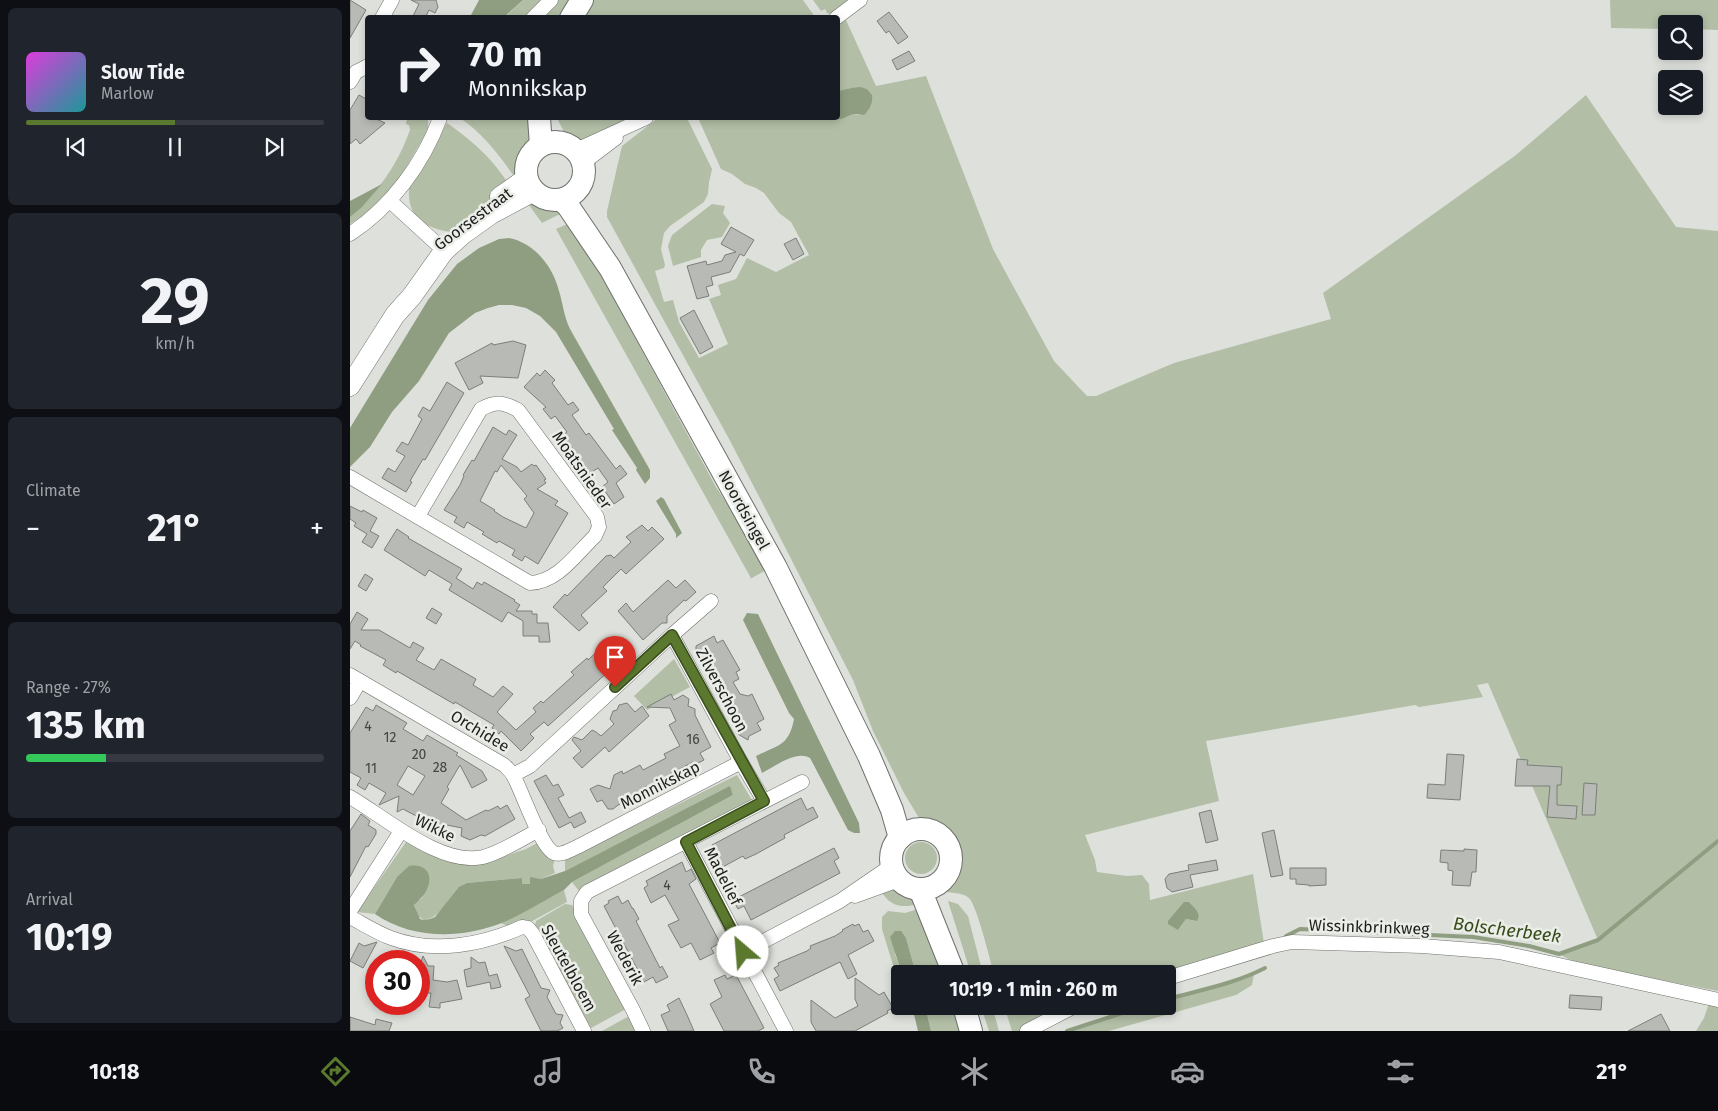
<!DOCTYPE html>
<html lang="en">
<head>
<meta charset="utf-8">
<style>
  :root { --surface:#171b24; --page:#20242c; --text:#f1f3f6; --muted:#9ea1a6; --line:#363941; --accent:#5a782e }
  body { margin:0; font-family:"Fira Sans",sans-serif; background:var(--page); color:var(--text); height:100vh; display:flex; flex-direction:column; font-size:19px; white-space:nowrap }
  * { box-sizing:border-box; margin:0 }
  p { font-size:16px; color:var(--muted) }
  .icon { flex:none; width:28px; height:28px; fill:none; stroke:currentColor; stroke-width:2; stroke-linecap:round; stroke-linejoin:round }
  .map { position:relative; flex:1; overflow:hidden }
  .sheet { display:flex; flex-direction:column; gap:8px; padding:8px; background:#0d0f14; width:350px }
  .sheet>* { flex:none }
  .hud { position:absolute; left:15px; top:15px; width:475px; height:105px; border-radius:5px; box-shadow:0 2px 8px #0003; background:#171b24; color:var(--text); overflow:hidden }
  .controls { position:absolute; left:1308px; top:15px; display:grid; gap:10px }
  .controls a { display:grid; place-items:center; width:45px; height:45px; border-radius:5px; background:var(--surface); box-shadow:0 2px 8px #0003; font-size:25px }
  .speed { position:absolute; left:15px; top:950px; display:flex; gap:10px; font-size:25px; font-weight:700; text-align:center }
  .speed>* { display:grid; place-content:center; width:65px; height:65px; border-radius:50%; background:var(--surface); box-shadow:0 2px 8px #0003; line-height:1 }
  .speed .limit { border:8px solid #d22; background:#fff; color:#111 }
  .pin { position:absolute; display:grid; place-items:center; width:42px; height:42px; color:#fff; margin:-51px -21px; border-radius:50% 50% 50% 0; rotate:-45deg; box-shadow:0 0 5px #0007 }
  .pin .icon { rotate:45deg }
  .me { position:absolute; width:55px; margin:-28px; rotate:333deg; stroke-linejoin:round; filter:drop-shadow(0 0 4px #0008) }
  .turn { display:flex; align-items:center; gap:18px; height:105px; padding:0 20px; font-size:22px }
  .turn .icon { width:65px; height:65px; stroke-width:2.5 }
  .turn b { display:block; font-size:35px; line-height:42px }
  .big { font-size:38px; font-weight:700; line-height:1.1 }
  .sheet .widget { flex:1; display:flex; flex-direction:column; justify-content:center; gap:8px; min-width:0; padding:0 18px; border-radius:8px; background:var(--page) }
  .sheet .dial { align-items:center; gap:0 }
  .dial b { font-size:65px; line-height:1 }
  .song { display:flex; align-items:center; gap:15px }
  .cover { width:60px; height:60px; border-radius:8px; background:linear-gradient(135deg,hsl(300 70% 55%),hsl(180 70% 35%)) }
  .played { height:5px; border-radius:2px; background:linear-gradient(90deg,var(--accent) 50%,var(--line) 50%) }
  .keys { display:flex; justify-content:space-around; direction:ltr }
  .heat { display:flex; justify-content:space-between; align-items:center; font-size:28px; direction:ltr }
  .charge { height:8px; border-radius:4px; background:linear-gradient(90deg,#34c759 27%,var(--line) 0) }
  .trip { position:absolute; left:541px; top:965px; width:285px; height:50px; border-radius:5px; background:var(--surface); box-shadow:0 2px 8px #0003; font-weight:700; line-height:50px; text-align:center }
  .tab-bar { display:flex; height:80px; justify-content:space-around; align-items:center; background:#090b0e; color:var(--muted) }
  .tab-bar .icon { width:35px; height:35px }
  .tab-bar .on { color:var(--accent) }
  .tab-bar b { font-size:22px; color:var(--text) }
  main { display:flex; flex:1; min-height:0 }
  .map>svg:first-child { display:block }
  .green { fill:#b2bea6; fill-rule:evenodd }
  .water { fill:#8f9e80 }
  .lines { fill:none; stroke-linecap:round; stroke-linejoin:round }
  .stream { stroke:#8f9e80; stroke-width:4 }
  .building { fill:#b8bbb5; stroke:#7c7f79; fill-rule:evenodd }
  .minor-casing { stroke:#6d706a; stroke-width:15 }
  .secondary-casing { stroke:#6d706a; stroke-width:21 }
  .primary-casing { stroke:#6d706a; stroke-width:24 }
  .minor { stroke:#fff; stroke-width:14 }
  .secondary { stroke:#fff; stroke-width:20 }
  .primary { stroke:#fff; stroke-width:22 }
  .route-casing { stroke:#3a4e1e; stroke-width:12 }
  .route { stroke:#5a782e; stroke-width:9 }
  .labels { text-anchor:middle; dominant-baseline:central; stroke-width:5; stroke-linejoin:round; paint-order:stroke }
  .number-label { font-size:14px; fill:#444542 }
  .street-label { font-size:16px; fill:#1d1e1c; stroke:#ebeee8 }
  .water-label { font-size:18px; font-style:italic; fill:#374b1b; stroke:#ebeee8 }
</style>
</head>
<body>
<main>
<section class="sheet">
<div class="widget">
<div class="song"><i class="cover"></i><div><b>Slow Tide</b><p>Marlow</p></div></div>
<div class="played"></div>
<div class="keys"><svg class="icon" aria-label="previous" viewBox="0 0 24 24"><path d="M18 5L8 12l10 7zM5 5v14"/></svg><svg class="icon" aria-label="pause" viewBox="0 0 24 24"><path d="M8 5v14M16 5v14"/></svg><svg class="icon" aria-label="next" viewBox="0 0 24 24"><path d="M6 5l10 7-10 7zM19 5v14"/></svg></div>
</div>
<div class="widget dial"><b>29</b><p>km/h</p></div>
<div class="widget"><p>Climate</p>
<div class="heat"><a>−</a><b class="big">21°</b><a>+</a></div>
</div>
<div class="widget"><p>Range · 27%</p><b class="big">135 km</b><div class="charge"></div></div>
<div class="widget"><p>Arrival</p><b class="big">10:19</b></div>
</section>
<div class="map">
<svg width="1368" height="1031" viewBox="0 0 1368 1031">
  <rect width="100%" height="100%" fill="#dee1db"/>
  <!-- green -->
  <g class="green">
    <polygon points="173,0 192,0 174,17 154,18"/>
    <polygon points="208,0 220,0 209,17 190,18"/>
    <polygon points="241,0 453,0 465,17 230,18"/>
    <polygon points="463,0 500,0 481,14 477,13 475,9 471,11"/>
    <polygon points="1260,0 1368,0 1368,30 1344,29 1344,24 1316,24 1316,29 1261,28"/>
    <path d="M496,20L526,86L576,76L643,249L704,361L737,396H746L824,363L981,319L973,293L1166,155L1236,95L1326,227L1368,231V991L1228,964L1209,954L1248,940L1138,683L1127,685L1133,697L1069,707L1065,705L856,741L869,801L735,835L745,860L747,872L777,876L792,875L799,884L800,900L903,874L914,943L810,974H644C640,960 627,906 619,898C613,893 604,893 596,892L605,868L604,846L598,837L569,818L554,793L523,731L503,680L415,508L378,437L257,217V211L272,146L308,118H337L362,169L361,174L359,182L358,194L354,202L320,226L314,233L311,249L315,265L314,268L305,271L314,302L323,300L329,322L349,358L378,344L359,299L371,295L368,285L386,279L397,258L426,272L459,255L441,222L429,213L414,193L406,188L395,184L382,174L371,169L348,118H481C490,122 493,118 501,115C505,113 505,115 509,115C519,114 521,105 522,96L517,89L501,88L488,91V25ZM839,902L844,908L846,921L836,919L828,930L827,929Z"/>
    <path d="M57,118H78V130L50,178L32,198L15,214L0,224V217C27,194 48,164 60,130L59,125L56,124Z"/>
    <path d="M110,118H182L185,138C177,149 173,157 173,171L165,178C149,154 133,134 110,118Z"/>
    <polygon points="207,118 283,118 238,142 225,142 215,134"/>
    <path d="M97,123C124,142 142,158 160,186L108,224L101,232C74,228 57,217 59,188Z"/>
    <polygon points="176,201 196,203 214,212 192,223"/>
    <polygon points="362,204 375,206 373,213 380,223 372,237 357,240 351,250 351,257 323,266 318,246 322,235"/>
    <polygon points="222,222 366,487 384,514 416,570 400,579 401,578 397,571 206,229"/>
    <polygon points="324,659 340,687 297,710 284,696"/>
    <polygon points="387,775 403,802 232,895 222,882 383,795 380,787 215,871 215,860"/>
    <path d="M59,841L149,858L176,849L191,841L201,859H205L203,866L205,873L191,879L180,878V884H172V878L117,883C100,892 94,917 74,920L68,916L64,904L73,897L47,877L25,914L7,912L56,842Z"/>
    <circle cx="571" cy="858" r="16"/>
    <path d="M541,889L559,893L570,903C554,909 540,907 531,891Z"/>
    <polygon points="214,890 217,902 166,930 151,923"/>
    <polygon points="598,901 608,904 618,916 633,974 621,974"/>
    <polygon points="215,904 222,905 278,1008 241,1028 185,925 186,921"/>
    <polygon points="574,907 598,974 566,974 556,938 545,954 552,974 550,974 550,988 532,929 532,917 538,911 555,913"/>
    <polygon points="904,974 902,985 886,995 759,1031 717,1031 794,1006 818,1006 818,999 882,982"/>
    <polygon points="1359,1003 1368,1004 1368,1031 1346,1031 1354,1018"/>
    <polygon points="575,1006 607,1006 615,1031 581,1031"/>
    <polygon points="631,1006 642,1006 649,1031 639,1031"/>
    <polygon points="654,1006 714,1006 671,1031 662,1031"/>
    <polygon points="281,1015 289,1031 252,1031"/>
  </g>
  <!-- water -->
  <g class="water">
    <polygon points="129,0 173,0 154,17 120,17"/>
    <path d="M510,87L517,89L522,95C523,103 520,109 514,115C510,115 505,113 501,115C493,118 490,122 481,118H488V91L501,88Z"/>
    <polygon points="32,184 11,208 0,217 0,201"/>
    <path d="M159,238C185,243 203,267 209,291C213,304 214,317 220,329L300,470V478L295,484L286,470L287,468L262,430L264,429L206,332L190,316L176,308L162,305H149L138,308L125,313L99,333L69,381L42,412L20,447L0,467V428L78,300L107,264L129,248L149,239Z"/>
    <polygon points="311,497 314,499 332,533 326,538 326,534 306,501"/>
    <path d="M397,613L408,614L509,823L510,833H504L498,830L460,758C446,750 426,766 412,773L406,756C428,745 439,746 444,719L439,713L393,620Z"/>
    <path d="M380,786L383,795L222,882L214,890C193,901 172,915 149,924C109,939 61,939 25,914L47,877L59,866C75,863 84,874 77,889C74,896 69,900 64,905L70,919C76,921 80,919 85,917L109,887L117,883L172,878V884H180V877L191,879L215,871Z"/>
    <path d="M834,902H839C844,908 852,913 847,921L836,919L828,930L818,924V921Z"/>
    <polygon points="545,931 551,931 556,938 566,974 552,974 540,937"/>
    <polygon points="562,1006 575,1006 581,1031 568,1031"/>
  </g>
  <g class="lines">
    <!-- stream -->
    <g class="stream">
      <polyline points="936,936 950,929 1123,937 1179,946 1209,954 1248,940 1368,841"/>
      <path d="M818,999C850,990 884,984 915,968"/>
      <polyline points="717,1031 794,1006"/>
    </g>
  </g>
  <!-- building -->
  <g class="building">
    <polygon points="0,0 16,10 0,38"/>
    <polygon points="61,0 86,0 88,7 85,13 79,10 75,18 62,18 69,4"/>
    <polygon points="539,12 558,37 548,44 539,31 536,33 527,21"/>
    <polygon points="559,51 565,61 547,70 542,60"/>
    <polygon points="9,95 18,100 18,118 24,118 35,123 10,144 6,139 0,144 0,110"/>
    <polygon points="381,227 404,240 394,256 390,254 380,272 361,277 363,285 356,287 359,296 347,299 337,266 356,261 357,265 372,261 375,255 386,252 371,244"/>
    <polygon points="446,238 454,254 443,260 434,244"/>
    <polygon points="344,310 363,347 350,354 330,318"/>
    <polygon points="163,341 176,345 168,378 130,376 133,383 119,390 105,363 142,343 143,345"/>
    <polygon points="195,370 205,380 202,383 218,405 223,402 229,410 222,415 236,435 239,433 266,469 270,465 277,474 266,483 274,497 264,504 252,487 258,482 248,468 240,473 213,435 217,432 205,416 201,419 193,409 196,407 174,387 187,373 190,376"/>
    <polygon points="97,382 114,393 75,460 73,459 60,481 62,482 56,492 32,478 38,468 45,472 55,456 46,451 52,442 58,445 72,419 68,416 73,407 80,411"/>
    <path d="M143,427L156,435L159,430L167,435L152,459L167,467L171,472L182,464L184,466L186,465L196,479L194,480L196,483L187,489L208,501L205,505L218,513L188,564L175,556L172,561L162,555L165,550L149,541L147,543L132,534L134,532L117,522L114,528L104,522L107,517L94,510L110,485L114,476L113,475L122,460L124,461ZM151,465L177,496L174,499L184,513L176,528L153,517L144,511L145,510L130,501L145,471L147,472Z"/>
    <polygon points="0,506 12,512 13,510 27,518 20,531 29,536 22,548 12,542 17,534 4,526 6,523 0,519"/>
    <polygon points="292,525 298,531 302,527 314,539 276,574 271,569 253,587 257,591 231,615 238,623 229,631 203,607 215,594 217,596 256,556 261,555 264,558 281,542 276,537"/>
    <polygon points="47,529 59,537 58,538 112,569 106,578 123,589 127,582 132,585 134,582 165,600 164,601 170,605 166,611 182,611 182,614 187,614 187,623 198,623 200,642 189,642 189,636 173,636 173,621 158,612 152,622 99,590 102,584 79,570 75,576 34,550"/>
    <polygon points="15,574 23,579 16,591 8,586"/>
    <polygon points="318,580 326,588 335,580 346,592 336,601 334,600 317,616 317,623 312,623 293,640 268,611 276,603 283,612"/>
    <polygon points="82,608 92,614 86,624 76,618"/>
    <polygon points="7,612 18,619 11,630 29,630 60,648 63,642 74,648 66,660 84,670 91,659 126,679 123,685 143,697 153,686 163,694 147,712 166,730 186,712 183,708 191,701 193,703 224,675 221,672 237,658 238,660 264,636 280,652 198,726 194,722 180,734 184,738 171,751 151,731 149,734 142,728 144,725 105,702 104,704 47,671 46,673 33,665 36,660 10,646 11,645 5,641 0,649 0,624"/>
    <polygon points="364,636 367,643 373,640 390,670 386,672 389,679 383,682 390,694 398,696 402,694 414,719 407,723 411,730 399,736 398,740 386,733 387,729 362,680 365,678 354,658 353,658 346,650 346,646"/>
    <polygon points="321,694 324,700 333,695 339,699 338,706 345,709 345,715 361,747 350,753 354,760 344,765 343,762 320,774 321,779 301,790 297,786 277,797 278,798 275,803 268,805 263,809 258,809 252,800 247,802 240,789 248,785 260,789 264,775 272,771 273,774 290,765 293,770 316,758 314,754 330,746 319,725 326,721 320,708 297,707"/>
    <polygon points="277,703 285,712 292,706 299,716 259,752 255,747 232,768 223,758 231,751 222,740 224,737 232,740 242,730 246,732 251,736 264,724 260,719 263,711 267,710 269,705"/>
    <path d="M26,705L57,723L53,729L73,741L77,735L108,753L106,755L132,771L137,780L122,788L110,765L97,787L99,789L91,803L116,820L136,810L138,811L148,806L150,809L157,805L165,819L135,836L131,835L120,840L111,836L112,828L92,824L88,830L87,829L86,831L69,820L70,818L53,809L47,812L49,796L29,805L36,793L19,783L15,790L7,785L11,778L0,772V733L16,707L23,711ZM58,766L75,776L63,795L47,785Z"/>
    <polygon points="1097,754 1114,755 1110,800 1077,798 1078,784 1095,785"/>
    <polygon points="1167,759 1178,760 1177,765 1212,767 1211,785 1207,785 1207,805 1227,806 1226,819 1197,817 1200,786 1165,786"/>
    <polygon points="196,775 203,786 208,784 214,795 208,798 219,818 231,812 236,822 224,828 221,822 209,828 184,781"/>
    <polygon points="1234,783 1247,784 1245,815 1232,815"/>
    <polygon points="451,798 457,810 463,807 468,817 434,835 435,838 406,854 395,859 393,856 367,870 362,860 368,857 362,845"/>
    <polygon points="861,810 868,840 856,843 849,813"/>
    <polygon points="11,814 20,821 18,825 26,830 26,834 18,847 16,846 0,877 0,831"/>
    <polygon points="924,830 933,875 921,877 912,833"/>
    <polygon points="484,848 489,858 484,861 490,873 401,920 394,906 388,909 383,900"/>
    <polygon points="1114,849 1127,850 1126,872 1122,872 1120,886 1102,885 1103,871 1098,870 1098,863 1090,862 1091,850 1114,851"/>
    <polygon points="866,860 868,870 840,875 843,887 822,892 817,888 815,879 819,874 839,870 838,865"/>
    <polygon points="332,862 336,872 341,869 346,879 339,884 370,943 361,948 364,953 350,960 341,943 331,948 318,925 329,920 315,895 301,903 294,888 298,885 296,881"/>
    <polygon points="940,868 976,868 976,885 959,886 959,885 946,884 946,879 940,879"/>
    <polygon points="268,896 272,904 278,900 282,908 283,908 289,919 286,921 310,968 312,966 318,977 306,983 303,977 294,982 254,906 259,903 258,901"/>
    <polygon points="503,924 504,926 509,924 513,932 518,930 524,941 498,955 507,974 498,979 490,962 430,991 424,979 429,976 424,968 429,965 428,963 457,951 461,948 460,946 485,936 493,931 492,930"/>
    <polygon points="27,942 13,968 0,961 9,943 14,946"/>
    <polygon points="154,946 166,951 172,949 191,988 200,990 197,997 206,1014 213,1015 210,1023 213,1028 207,1031 191,1031 175,999 180,996"/>
    <polygon points="73,956 78,966 84,966 83,980 97,982 107,980 112,999 90,1003 90,1008 79,1007 81,993 76,993 77,986 69,985 69,968"/>
    <polygon points="121,957 129,963 135,962 139,976 147,974 151,987 141,989 140,982 117,987 114,970 121,968"/>
    <polygon points="375,975 377,979 386,975 414,1028 408,1031 374,1031 360,1004 372,997 364,980"/>
    <polygon points="505,978 529,995 534,992 543,1008 537,1011 538,1013 505,1031 466,1031 461,1022 461,1000 485,1018 508,1006 505,999"/>
    <polygon points="1220,995 1252,997 1251,1010 1219,1008"/>
    <polygon points="329,998 337,1015 344,1031 318,1031 311,1015 320,1011 317,1005"/>
    <polygon points="1311,1014 1320,1031 1278,1031"/>
    <polygon points="0,1017 25,1025 26,1019 42,1023 39,1031 0,1031"/>
  </g>
  <g class="lines">
    <defs>
      <g id="minor">
        <polyline points="32,18 42,0"/>
        <polyline points="183,18 201,0"/>
        <polyline points="486,18 510,0"/>
        <polyline points="0,82 6,72 18,66"/>
        <polyline points="226,150 296,118"/>
        <polyline points="233,163 266,138"/>
        <polyline points="40,201 87,244"/>
        <path d="M0,234C41,207 73,164 90,118"/>
        <path d="M0,477L180,583C208,582 226,554 245,536L249,527L247,517L168,410C153,402 146,401 131,409L68,516"/>
        <polyline points="322,635 391,762"/>
        <path d="M0,675L154,765C157,768 162,772 164,777C172,791 190,846 204,853C211,856 222,849 229,846L391,762L414,801"/>
        <polyline points="0,698 10,681"/>
        <polyline points="163,775 180,766 322,635 361,601"/>
        <path d="M0,797C35,817 91,867 133,857C152,852 171,839 189,830"/>
        <polyline points="336,842 436,1031"/>
        <polyline points="505,896 549,880"/>
        <polyline points="0,911 51,831"/>
        <path d="M0,917C13,924 27,933 41,938C84,954 132,945 172,927L178,928L183,934L234,1031"/>
        <polyline points="393,952 490,901 541,866"/>
        <polyline points="818,978 923,946 942,942 1072,946 1149,952 1368,1000"/>
        <polyline points="293,1031 283,1010 231,914 231,901 237,892 452,782"/>
        <polyline points="677,1031 725,1006"/>
      </g>
      <g id="secondary">
        <polyline points="150,197 177,178"/>
        <polyline points="0,386 45,315 62,296 94,251 113,234 141,214 184,191"/>
      </g>
      <g id="primary">
        <polyline points="221,18 232,0"/>
        <polyline points="189,118 191,145"/>
        <circle cx="205" cy="171" r="29"/>
        <polyline points="211,200 218,206 260,268 425,566 519,756 542,810 550,838"/>
        <circle cx="571" cy="859" r="30"/>
        <polyline points="570,889 604,974"/>
        <polyline points="614,1006 621,1031"/>
      </g>
    </defs>
    <!-- minor casing -->
    <use href="#minor" class="minor-casing"/>
    <!-- secondary casing -->
    <use href="#secondary" class="secondary-casing"/>
    <!-- primary casing -->
    <use href="#primary" class="primary-casing"/>
    <!-- minor -->
    <use href="#minor" class="minor"/>
    <!-- secondary -->
    <use href="#secondary" class="secondary"/>
    <!-- primary -->
    <use href="#primary" class="primary"/>
  </g>
  <g class="lines">
    <defs>
      <polyline id="route" points="265,687 322,635 414,801 336,842 393,952"/>
    </defs>
    <!-- route casing -->
    <use href="#route" class="route-casing"/>
    <!-- route -->
    <use href="#route" class="route"/>
  </g>
  <g class="labels">
    <!-- number labels -->
    <g class="number-label">
      <text x="18" y="726">4</text>
      <text x="40" y="737">12</text>
      <text x="343" y="739">16</text>
      <text x="69" y="754">20</text>
      <text x="90" y="767">28</text>
      <text x="21" y="768">11</text>
      <text x="317" y="885">4</text>
    </g>
    <!-- street labels -->
    <g class="street-label">
      <text transform="translate(123 219) rotate(-37)">Goorsestraat</text>
      <text transform="translate(232 470) rotate(55)">Moatsnieder</text>
      <text transform="translate(394 510) rotate(61)">Noordsingel</text>
      <text transform="translate(372 690) rotate(62)">Zilverschoon</text>
      <text transform="translate(130 731) rotate(31)">Orchidee</text>
      <text transform="translate(310 785) rotate(-27)">Monnikskap</text>
      <text transform="translate(85 828) rotate(26)">Wikke</text>
      <text transform="translate(373 876) rotate(63)">Madelief</text>
      <text transform="translate(1019 927) rotate(2)">Wissinkbrinkweg</text>
      <text transform="translate(275 958) rotate(62)">Wederik</text>
      <text transform="translate(219 968) rotate(61)">Sleutelbloem</text>
    </g>
    <!-- water labels -->
    <g class="water-label">
      <text transform="translate(1157 930) rotate(7)">Bolscherbeek</text>
    </g>
  </g>
</svg>
<div class="controls">
<a><svg class="icon" aria-label="search" viewBox="0 0 24 24"><circle cx="10" cy="10" r="6"/><path d="M15 15l6 6"/></svg></a>
<a><svg class="icon" aria-label="layers" viewBox="0 0 24 24"><path d="M12 4l9 5-9 5-9-5zM3 14l9 5 9-5"/></svg></a>
</div>
<div class="speed"><div class="limit">30</div></div>
<div class="pin" style="left:265px;top:687px;background:#d93025"><svg class="icon" aria-label="arrive" viewBox="0 0 24 24"><path d="M6 21V4h12l-3 4 3 4H6"/></svg></div>
<svg class="me" style="left:393px;top:952px" viewBox="-20 -20 40 40"><circle r="19" fill="#fff"/><path d="M0-13L10 11 0 6-10 11z" fill="#5a782e"/></svg>
<div class="trip">10:19 · 1 min · 260 m</div>
<div class="hud">
<div class="turn"><svg class="icon" aria-label="right" viewBox="0 0 24 24"><path d="M7 20v-9h11M14 6l5 5-5 5"/></svg><div><b>70 m</b>Monnikskap</div></div>
</div>
</div>
</main>
<nav class="tab-bar">
<b>10:18</b>
<svg class="icon on" aria-label="directions" viewBox="0 0 24 24"><path d="M12 3l9 9-9 9-9-9zM9 14v-3h6M13 9l2 2-2 2"/></svg>
<svg class="icon" aria-label="music" viewBox="0 0 24 24"><path d="M9 18V5l10-2v13"/><circle cx="6" cy="18" r="3"/><circle cx="16" cy="16" r="3"/></svg>
<svg class="icon" aria-label="phone" viewBox="0 0 24 24"><path d="M5 4h4l2 5-3 2q2 4 5 5l2-3 5 2v4C11 20 4 13 5 4z"/></svg>
<svg class="icon" aria-label="climate" viewBox="0 0 24 24"><path d="M12 3v18M4 7l16 10M4 17L20 7"/></svg>
<svg class="icon" aria-label="car" viewBox="0 0 24 24"><path d="M5 17H2v-5l4-1 3-4h7l3 4 3 1v5h-3M9 17h6M6 11h13"/><circle cx="7" cy="17" r="2"/><circle cx="17" cy="17" r="2"/></svg>
<svg class="icon" aria-label="filters" viewBox="0 0 24 24"><path d="M4 7h16M4 17h16"/><circle cx="9" cy="7" r="2"/><circle cx="15" cy="17" r="2"/></svg>
<b>21°</b>
</nav>
</body>
</html>
